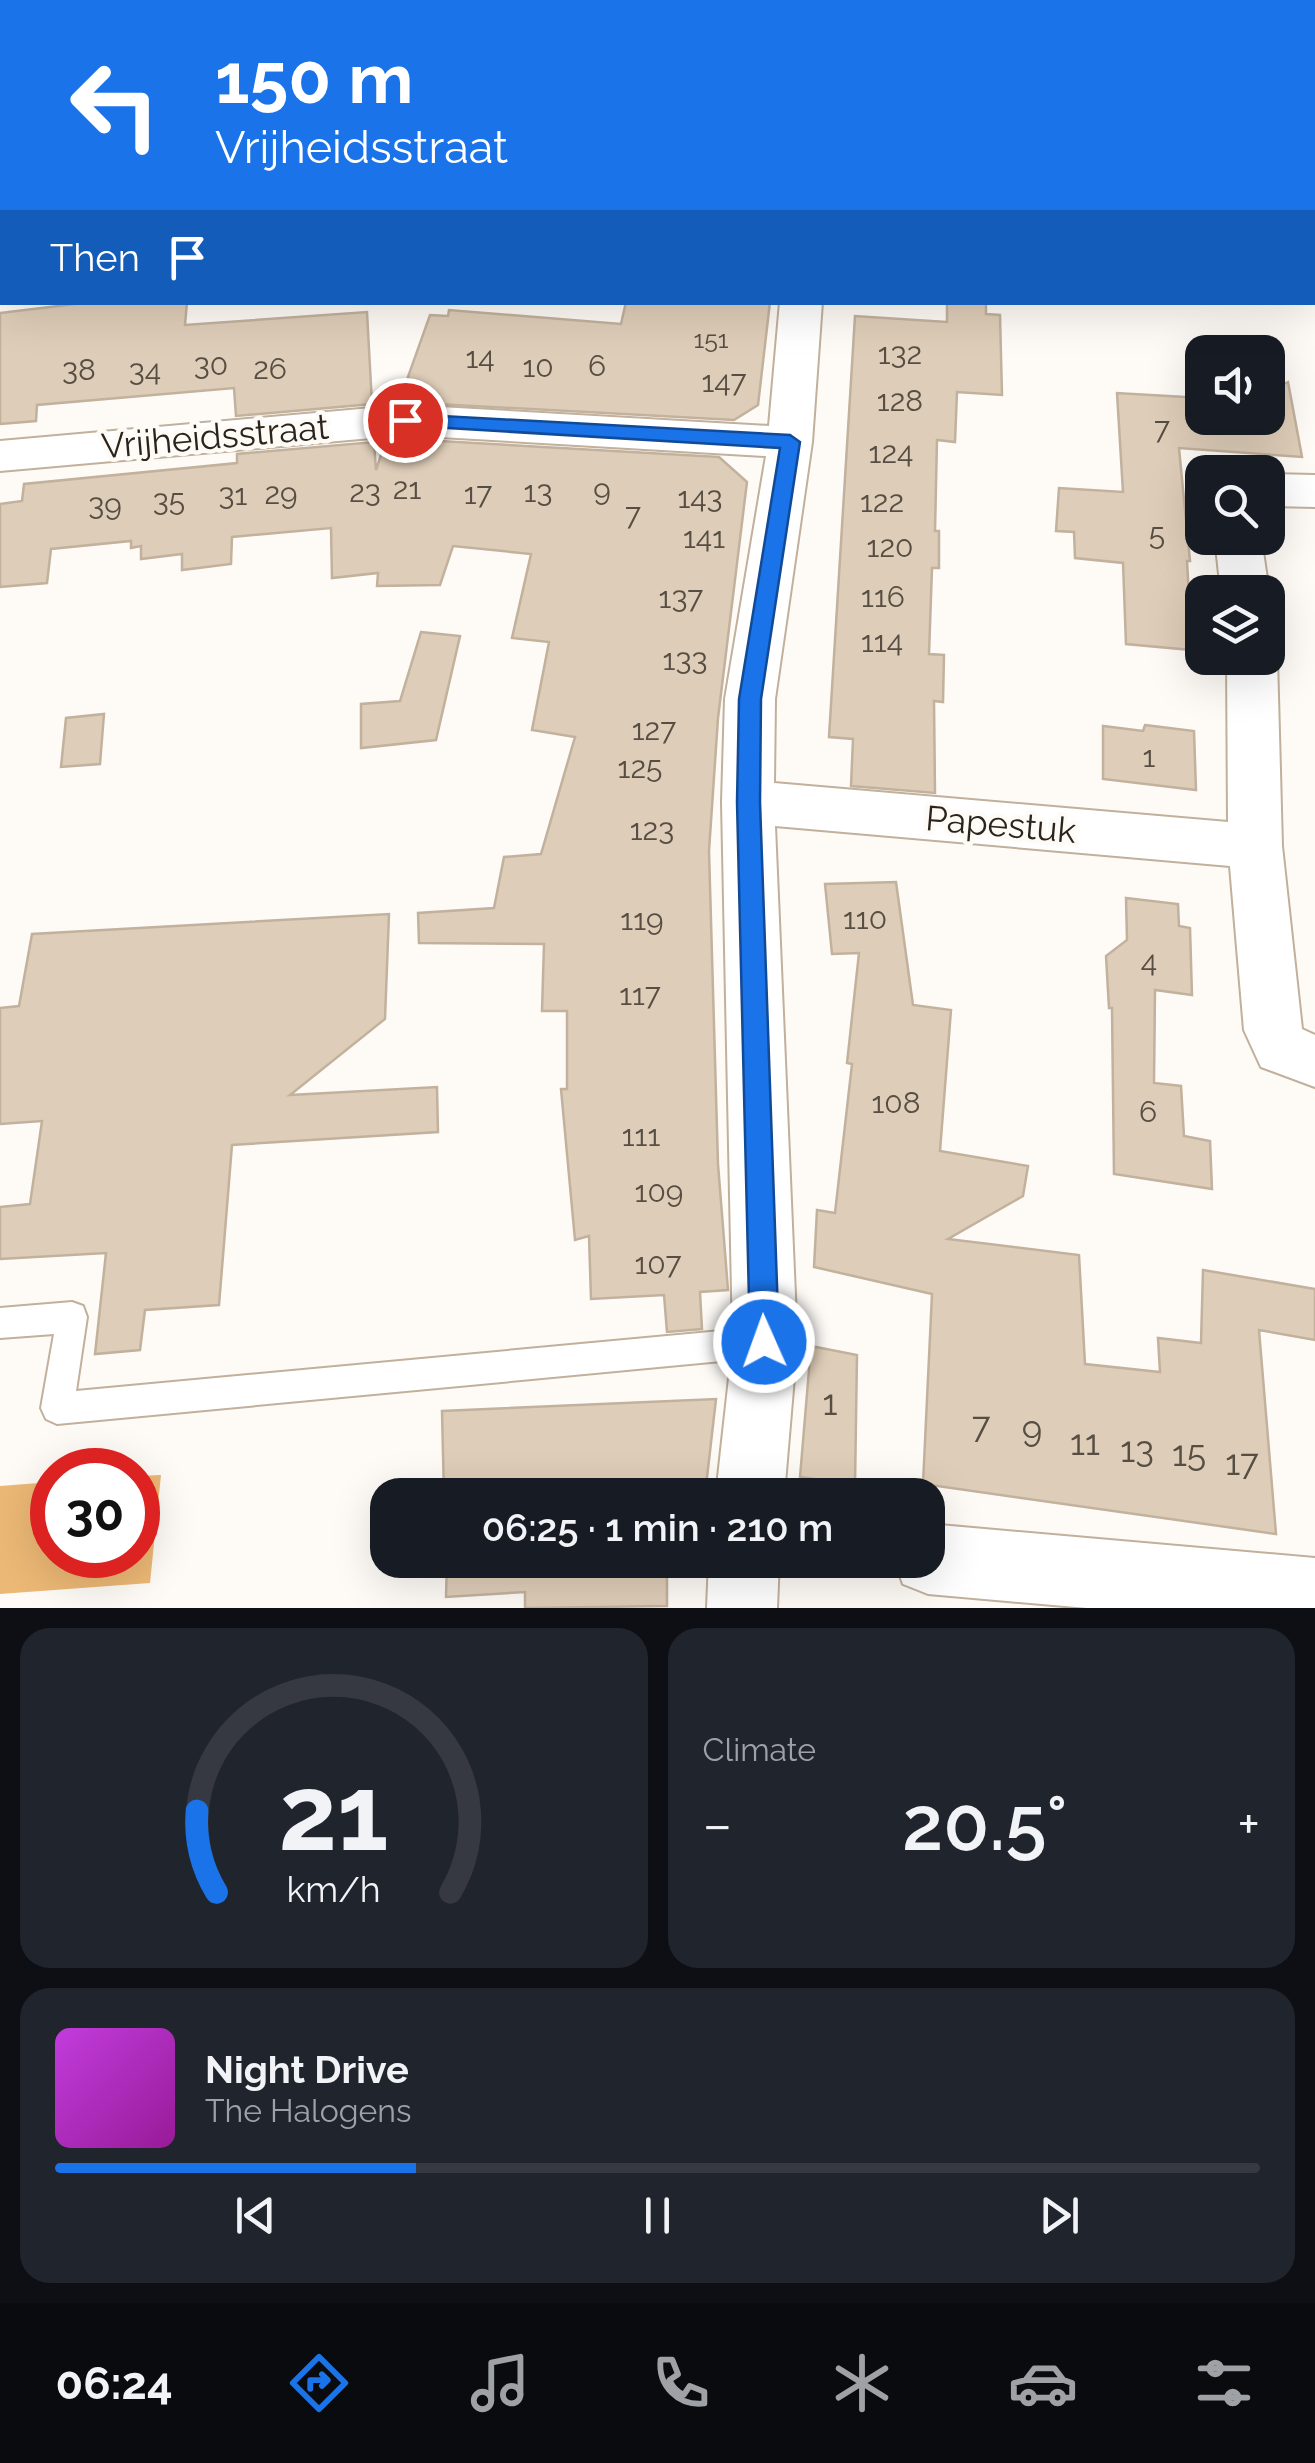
<!DOCTYPE html>
<html lang="en">
<head>
<meta charset="utf-8">
<style>
  :root { --surface:#171b24; --page:#20242c; --text:#f1f3f6; --muted:#9ea1a6; --line:#363941; --accent:#1a73e8 }
  body { margin:0; font-family:Raleway,sans-serif; background:var(--page); color:var(--text); height:100vh; display:flex; flex-direction:column; font-size:38px; white-space:nowrap }
  * { box-sizing:border-box; margin:0 }
  p { font-size:32px; color:var(--muted) }
  .icon { flex:none; width:55px; height:55px; fill:none; stroke:currentColor; stroke-width:2; stroke-linecap:round; stroke-linejoin:round }
  .map { position:relative; height:1608px; overflow:hidden }
  .panel { display:flex; flex-direction:column; gap:20px; padding:20px; background:#0d0f14; flex:1 }
  .panel>* { flex:none }
  .hud { position:absolute; left:0px; top:0px; width:1315px; height:305px; box-shadow:0 10px 40px #0002; background:#1a73e8; color:#fff; overflow:hidden }
  .buttons { position:absolute; left:1185px; top:335px; display:grid; gap:20px }
  .buttons a { display:grid; place-items:center; width:100px; height:100px; border-radius:20px; background:var(--surface); box-shadow:0 10px 40px #0002; font-size:50px }
  .speed { position:absolute; left:30px; top:1448px; display:flex; gap:20px; font-size:50px; font-weight:700; text-align:center }
  .speed>* { display:grid; place-content:center; width:130px; height:130px; border-radius:50%; background:var(--surface); box-shadow:0 10px 40px #0002; line-height:1 }
  .speed .limit { border:15px solid #d22; background:#fff; color:#111 }
  .pin { position:absolute; display:grid; place-items:center; width:85px; height:85px; color:#fff; margin:-42px; border:5px solid #fff; border-radius:50%; box-shadow:0 2px 10px #0007 }
  .me { position:absolute; width:110px; margin:-55px; rotate:358deg; stroke-linejoin:round; filter:drop-shadow(0 0 8px #0008) }
  .turn { display:flex; align-items:center; gap:35px; height:210px; padding:0 50px; font-size:45px }
  .turn .icon { width:130px; height:130px; stroke-width:2.5 }
  .turn b { display:block; font-size:70px; line-height:85px }
  .then { display:flex; align-items:center; height:95px; padding:0 50px; background:#0003; gap:20px; font-size:38px }
  .big { font-size:75px; font-weight:600; line-height:1.1 }
  .panel .widget { flex:1; display:flex; flex-direction:column; justify-content:center; gap:15px; min-width:0; padding:0 35px; border-radius:30px; background:var(--page) }
  .panel .dial { align-items:center; gap:0 }
  .dial svg { height:260px; overflow:visible; fill:none; stroke:var(--line); stroke-width:7; stroke-linecap:round; text-anchor:middle }
  .dial text { fill:var(--text); stroke:none }
  .song { display:flex; align-items:center; gap:30px }
  .cover { width:120px; height:120px; border-radius:15px; background:linear-gradient(135deg,hsl(290 70% 55%),hsl(300 70% 35%)) }
  .played { height:10px; border-radius:5px; background:linear-gradient(90deg,var(--accent) 30%,var(--line) 30%) }
  .keys { display:flex; justify-content:space-around; direction:ltr }
  .heat { display:flex; justify-content:space-between; align-items:center; font-size:55px; direction:ltr }
  .panel .tiles { flex:1; display:grid; gap:20px; grid-template-columns:1fr 1fr }
  .widget:last-child { grid-column:span 2 }
  .trip { position:absolute; left:370px; top:1478px; width:575px; height:100px; border-radius:30px; background:var(--surface); box-shadow:0 10px 40px #0002; font-weight:600; line-height:100px; text-align:center }
  .tabs { display:flex; height:160px; justify-content:space-around; align-items:center; background:#090b0e; color:var(--muted) }
  .tabs .icon { width:70px; height:70px }
  .tabs .current { color:var(--accent) }
  .tabs b { font-size:45px; color:var(--text) }
  .map>svg:first-child { display:block }
  .forest { fill:#ecb875 }
  .building { fill:#decdb8; stroke:#c2b19d; stroke-width:2.5 }
  .lines { fill:none; stroke-linecap:round; stroke-linejoin:round }
  .lane-casing { stroke:#c1b09c; stroke-width:4 }
  .street-casing { stroke:#c1b09c; stroke-width:4 }
  .secondary-casing { stroke:#c1b09c; stroke-width:4 }
  .lane { fill:#fff; fill-rule:evenodd }
  .street { fill:#fff; fill-rule:evenodd }
  .secondary { fill:#fff; fill-rule:evenodd }
  .rail-casing { stroke:#6a655e; stroke-width:8 }
  .rail { stroke:#fefbf7; stroke-width:5; stroke-dasharray:16; stroke-linecap:butt }
  .route { fill:#1a73e8; stroke:#114b97; stroke-width:2.5 }
  .labels { text-anchor:middle; dominant-baseline:central; stroke-width:9; stroke-linejoin:round; paint-order:stroke }
  .far-number-label { font-size:25px; fill:#574e43 }
  .number-label { font-size:30px; fill:#574e43 }
  .street-label { font-size:35px; fill:#2a241c; stroke:#fefbf7 }
  .near-number-label { font-size:35px; fill:#574e43 }
</style>
</head>
<body>
<div class="map">
<svg width="1315" height="1608" viewBox="0 0 1315 1608">
  <rect width="100%" height="100%" fill="#fefbf7"/>
  <!-- forest -->
  <polygon class="forest" points="161,1475 150,1583 0,1594 0,1486 52,1482 52,1555 138,1555 138,1476"/>
  <!-- building -->
  <g class="building">
    <polygon points="91,302 187,302 185,325 367,312 372,404 236,416 234,388 37,405 36,421 0,424 0,313"/>
    <polygon points="626,302 770,302 758,405 734,420 399,402 430,315 448,316 449,310 621,324"/>
    <polygon points="947,302 986,302 986,314 1000,315 1002,395 957,392 955,442 937,440 935,531 939,531 939,568 932,568 929,654 944,655 943,702 934,701 935,793 851,786 853,739 829,737 855,316 947,322"/>
    <polygon points="1288,382 1302,457 1179,448 1190,561 1187,561 1192,650 1126,644 1123,563 1075,558 1074,532 1056,531 1059,488 1123,492 1117,393 1202,398 1205,422 1214,418 1268,418 1268,392"/>
    <polygon points="405,439 719,457 747,482 718,718 709,851 718,1164 728,1290 700,1292 702,1329 667,1332 664,1295 591,1299 589,1236 575,1240 561,1089 567,1089 567,1011 542,1011 544,944 419,943 418,913 494,908 504,857 541,854 575,737 532,730 549,642 512,638 531,554 453,546 440,585 377,586 378,573 332,578 331,528 232,537 231,564 182,570 182,554 141,559 141,546 131,548 131,541 51,549 47,583 0,587 0,504 22,501 24,484 237,463 237,454 374,442 376,470 386,440"/>
    <polygon points="421,632 460,636 436,740 361,748 361,704 400,701"/>
    <polygon points="104,714 100,764 61,767 66,718"/>
    <polygon points="1145,725 1194,731 1196,790 1103,779 1103,726 1143,731"/>
    <polygon points="896,882 913,1005 951,1010 940,1151 1028,1166 1023,1196 948,1239 1079,1255 1085,1364 1160,1372 1158,1338 1201,1343 1203,1270 1315,1289 1315,1340 1259,1330 1276,1534 923,1484 932,1294 814,1267 817,1210 835,1213 852,1064 847,1063 859,953 832,954 825,884"/>
    <polygon points="1126,898 1178,904 1179,926 1190,928 1192,995 1155,990 1154,1083 1181,1086 1184,1136 1210,1141 1212,1189 1114,1174 1112,1008 1109,1008 1106,956 1127,940"/>
    <polygon points="389,914 385,1019 290,1095 437,1087 438,1132 232,1145 219,1305 145,1310 140,1350 95,1354 106,1253 0,1259 0,1207 30,1204 42,1121 0,1124 0,1008 19,1006 32,934"/>
    <polygon points="811,1346 857,1355 855,1485 800,1477"/>
    <polygon points="716,1399 705,1495 444,1495 442,1411"/>
    <polygon points="447,1560 667,1560 667,1606 525,1608 525,1592 446,1597"/>
  </g>
  <g class="lines">
    <defs>
      <polygon id="lane" points="72,1302 83,1306 87,1317 76,1391 765,1327 776,1331 780,1342 776,1353 765,1357 57,1424 46,1419 41,1408 54,1334 0,1338 0,1308"/>
      <g id="street">
        <rect x="809" y="0" width="34" height="2"/>
        <polygon points="2,43 2,67 0,68 0,44"/>
        <rect x="0" y="150" width="2" height="22"/>
        <polygon points="780,302 822,302 812,442 775,699 774,783 1228,822 1227,658 1268,658 1269,645 1277,658 1282,846 1302,1029 1315,1035 1315,1087 1261,1067 1244,1030 1230,866 775,826 797,1342 784,1495 716,1495 733,1342 722,802 725,699 766,456 405,435 0,471 0,441 405,405 769,426"/>
        <polygon points="1268,474 1315,475 1315,507 1268,506"/>
        <polygon points="1215,538 1261,538 1269,592 1268,594 1221,592"/>
        <polygon points="928,1524 1315,1558 1315,1608 1087,1608 928,1594 903,1584 894,1560 928,1560"/>
        <polygon points="709,1560 779,1560 777,1608 707,1608"/>
      </g>
      <g id="secondary">
        <polygon points="1214,0 1254,0 1255,2 1216,2"/>
        <polygon points="1312,27 1315,28 1315,50 1312,49"/>
      </g>
    </defs>
    <!-- lane casing -->
    <use href="#lane" class="lane-casing"/>
    <!-- street casing -->
    <use href="#street" class="street-casing"/>
    <!-- secondary casing -->
    <use href="#secondary" class="secondary-casing"/>
    <!-- lane -->
    <use href="#lane" class="lane"/>
    <!-- street -->
    <use href="#street" class="street"/>
    <!-- secondary -->
    <use href="#secondary" class="secondary"/>
    <defs>
      <g id="rail">
        <polyline points="1312,26 1315,31"/>
        <polyline points="1312,64 1315,70"/>
      </g>
    </defs>
    <!-- rail casing -->
    <use href="#rail" class="rail-casing"/>
    <!-- rail -->
    <use href="#rail" class="rail"/>
  </g>
  <!-- route -->
  <polygon class="route" points="405,414 790,435 800,442 761,699 760,802 779,1342 774,1352 764,1356 755,1352 750,1342 737,802 739,699 780,448 398,425 396,420"/>
  <g class="labels">
    <!-- far-number labels -->
    <g class="far-number-label">
      <text x="711" y="339">151</text>
    </g>
    <!-- number labels -->
    <g class="number-label">
      <text x="900" y="353">132</text>
      <text x="480" y="357">14</text>
      <text x="211" y="364">30</text>
      <text x="597" y="365">6</text>
      <text x="538" y="366">10</text>
      <text x="270" y="368">26</text>
      <text x="79" y="369">38</text>
      <text x="145" y="370">34</text>
      <text x="724" y="381">147</text>
      <text x="900" y="400">128</text>
      <text x="1162" y="428">7</text>
      <text x="891" y="452">124</text>
      <text x="407" y="488">21</text>
      <text x="602" y="489">9</text>
      <text x="365" y="491">23</text>
      <text x="538" y="491">13</text>
      <text x="281" y="493">29</text>
      <text x="478" y="493">17</text>
      <text x="233" y="494">31</text>
      <text x="700" y="497">143</text>
      <text x="169" y="500">35</text>
      <text x="882" y="501">122</text>
      <text x="105" y="504">39</text>
      <text x="633" y="514">7</text>
      <text x="1157" y="534">5</text>
      <text x="704" y="537">141</text>
      <text x="890" y="546">120</text>
      <text x="883" y="596">116</text>
      <text x="681" y="597">137</text>
      <text x="882" y="641">114</text>
      <text x="685" y="659">133</text>
      <text x="654" y="729">127</text>
      <text x="1149" y="756">1</text>
      <text x="640" y="767">125</text>
      <text x="652" y="829">123</text>
      <text x="865" y="918">110</text>
      <text x="642" y="919">119</text>
      <text x="1149" y="961">4</text>
      <text x="640" y="994">117</text>
      <text x="896" y="1102">108</text>
      <text x="1148" y="1111">6</text>
      <text x="641" y="1135">111</text>
      <text x="659" y="1191">109</text>
      <text x="658" y="1263">107</text>
    </g>
    <!-- street labels -->
    <g class="street-label">
      <text transform="translate(215 436) rotate(-5)">Vrijheidsstraat</text>
      <text transform="translate(1001 824) rotate(5)">Papestuk</text>
    </g>
    <!-- near-number labels -->
    <g class="near-number-label">
      <text x="830" y="1402">1</text>
      <text x="981" y="1425">7</text>
      <text x="1032" y="1428">9</text>
      <text x="1085" y="1442">11</text>
      <text x="1137" y="1449">13</text>
      <text x="1189" y="1453">15</text>
      <text x="1242" y="1462">17</text>
    </g>
  </g>
</svg>
<div class="buttons">
<a><svg class="icon" aria-label="sound" viewBox="0 0 24 24"><path d="M4 9h4l5-4v14l-5-4H4zM17 9q2 3 0 6"/></svg></a>
<a><svg class="icon" aria-label="search" viewBox="0 0 24 24"><circle cx="10" cy="10" r="6"/><path d="M15 15l6 6"/></svg></a>
<a><svg class="icon" aria-label="layers" viewBox="0 0 24 24"><path d="M12 4l9 5-9 5-9-5zM3 14l9 5 9-5"/></svg></a>
</div>
<div class="speed"><div class="limit">30</div></div>
<div class="pin" style="left:405px;top:420px;background:#d93025"><svg class="icon" aria-label="arrive" viewBox="0 0 24 24"><path d="M6 21V4h12l-3 4 3 4H6"/></svg></div>
<svg class="me" style="left:764px;top:1342px" viewBox="-20 -20 40 40"><circle r="17" fill="#1a73e8" stroke="#fff" stroke-width="3"/><path d="M0-11L8 9 0 5-8 9z" fill="#fff"/></svg>
<div class="trip">06:25 · 1 min · 210 m</div>
<div class="hud">
<div class="turn"><svg class="icon" aria-label="left" viewBox="0 0 24 24"><path d="M17 20v-9H6M10 6l-5 5 5 5"/></svg><div><b>150 m</b>Vrijheidsstraat</div></div>
<div class="then">Then<svg class="icon" aria-label="arrive" viewBox="0 0 24 24"><path d="M6 21V4h12l-3 4 3 4H6"/></svg></div>
</div>
</div>
<section class="panel">
<div class="tiles">
<div class="widget dial"><svg viewBox="0 0 100 80">
<path d="M14 69A42 42 0 1 1 86 69"/>
<path d="M14 69A42 42 0 0 1 8 44" stroke="#1a73e8"/>
<text x="50" y="56" font-size="32" font-weight="700">21</text>
<text x="50" y="72" font-size="11">km/h</text>
</svg></div>
<div class="widget"><p>Climate</p>
<div class="heat"><a>−</a><b class="big">20.5°</b><a>+</a></div>
</div>
<div class="widget">
<div class="song"><i class="cover"></i><div><b>Night Drive</b><p>The Halogens</p></div></div>
<div class="played"></div>
<div class="keys"><svg class="icon" aria-label="previous" viewBox="0 0 24 24"><path d="M18 5L8 12l10 7zM5 5v14"/></svg><svg class="icon" aria-label="pause" viewBox="0 0 24 24"><path d="M8 5v14M16 5v14"/></svg><svg class="icon" aria-label="next" viewBox="0 0 24 24"><path d="M6 5l10 7-10 7zM19 5v14"/></svg></div>
</div>
</div>
</section>
<nav class="tabs">
<b>06:24</b>
<svg class="icon current" aria-label="directions" viewBox="0 0 24 24"><path d="M12 3l9 9-9 9-9-9zM9 14v-3h6M13 9l2 2-2 2"/></svg>
<svg class="icon" aria-label="music" viewBox="0 0 24 24"><path d="M9 18V5l10-2v13"/><circle cx="6" cy="18" r="3"/><circle cx="16" cy="16" r="3"/></svg>
<svg class="icon" aria-label="phone" viewBox="0 0 24 24"><path d="M5 4h4l2 5-3 2q2 4 5 5l2-3 5 2v4C11 20 4 13 5 4z"/></svg>
<svg class="icon" aria-label="climate" viewBox="0 0 24 24"><path d="M12 3v18M4 7l16 10M4 17L20 7"/></svg>
<svg class="icon" aria-label="car" viewBox="0 0 24 24"><path d="M5 17H2v-5l4-1 3-4h7l3 4 3 1v5h-3M9 17h6M6 11h13"/><circle cx="7" cy="17" r="2"/><circle cx="17" cy="17" r="2"/></svg>
<svg class="icon" aria-label="filters" viewBox="0 0 24 24"><path d="M4 7h16M4 17h16"/><circle cx="9" cy="7" r="2"/><circle cx="15" cy="17" r="2"/></svg>
</nav>
</body>
</html>
